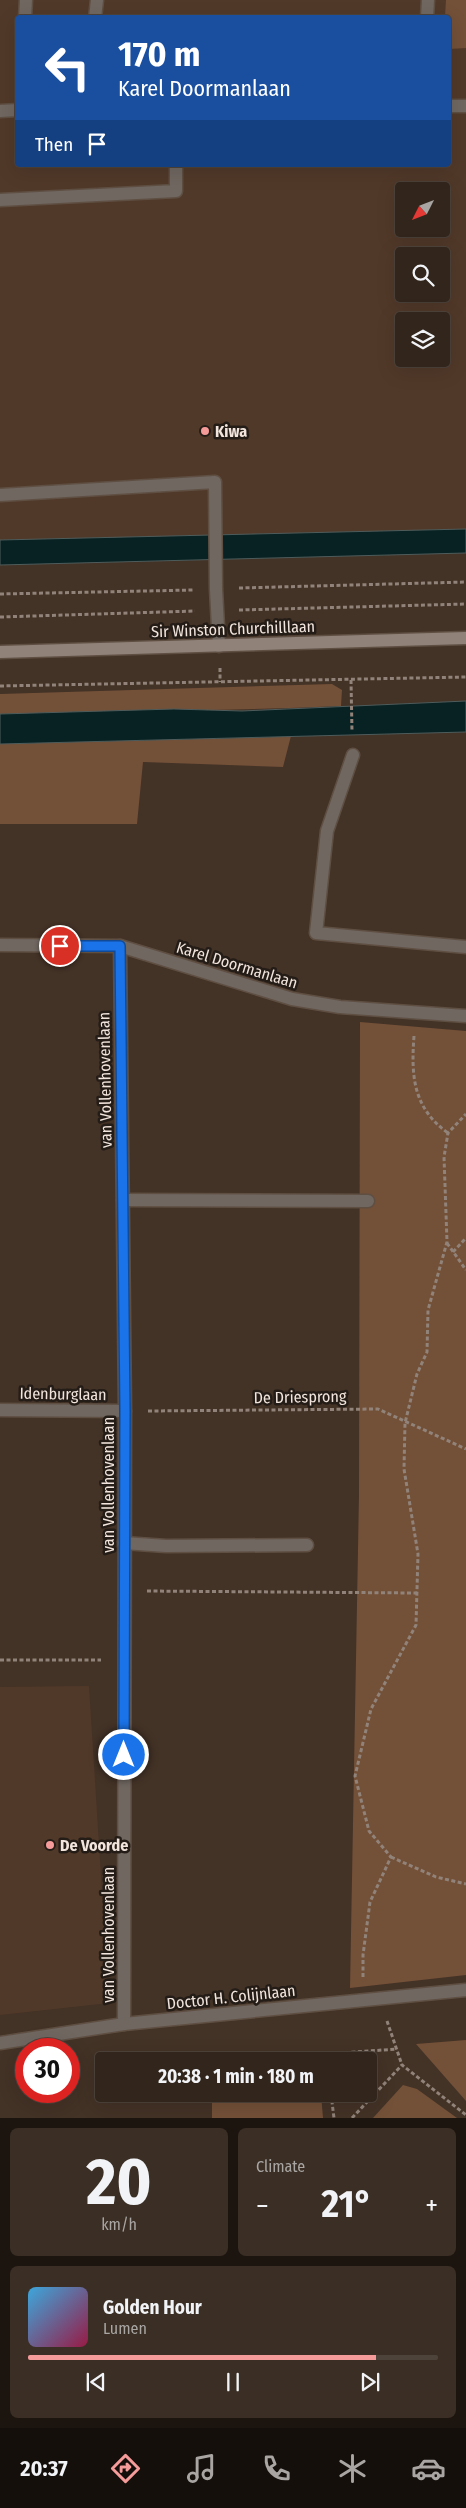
<!DOCTYPE html>
<html lang="en">
<head>
<meta charset="utf-8">
<style>
  :root { --surface:#32261c; --page:#3a2e25; --text:#f1f3f6; --muted:#a8a5a3; --line:#4d433b; --accent:#f59b9a }
  body { margin:0; font-family:"Fira Sans Condensed",sans-serif; background:var(--page); color:var(--text); height:100vh; display:flex; flex-direction:column; font-size:19px; white-space:nowrap }
  * { box-sizing:border-box; margin:0 }
  p { font-size:16px; color:var(--muted) }
  .icon { flex:none; width:28px; height:28px; fill:none; stroke:currentColor; stroke-width:2; stroke-linecap:round; stroke-linejoin:round }
  .map { position:relative; height:2118px; overflow:hidden }
  .details { display:flex; flex-direction:column; gap:10px; padding:10px; background:#1c150f; flex:1 }
  .details>* { flex:none }
  .guide { position:absolute; left:15px; top:15px; width:436px; height:152px; border-radius:5px; box-shadow:0 5px 20px #0002,0 0 0 1px var(--line); background:#1a4fa0; color:#fff; overflow:hidden }
  .needle { width:32px; rotate:228deg }
  .controls { position:absolute; left:395px; top:182px; display:grid; gap:10px }
  .controls a { display:grid; place-items:center; width:55px; height:55px; border-radius:5px; background:var(--surface); box-shadow:0 5px 20px #0002,0 0 0 1px var(--line); font-size:25px }
  .speed { position:absolute; left:15px; top:2038px; display:flex; gap:10px; font-size:25px; font-weight:700; text-align:center }
  .speed>* { display:grid; place-content:center; width:65px; height:65px; border-radius:50%; background:var(--surface); box-shadow:0 5px 20px #0002,0 0 0 1px var(--line); line-height:1 }
  .speed .limit { border:8px solid #d22; background:#fff; color:#111 }
  .pin { position:absolute; display:grid; place-items:center; width:42px; height:42px; color:#fff; margin:-21px; border:2px solid #fff; border-radius:50%; box-shadow:0 1px 5px #0007 }
  .me { position:absolute; width:55px; margin:-28px; rotate:0deg; stroke-linejoin:round; filter:drop-shadow(0 0 4px #0008) }
  .turn { display:flex; align-items:center; gap:18px; height:105px; padding:0 20px; font-size:22px }
  .turn .icon { width:65px; height:65px; stroke-width:2.5 }
  .turn b { display:block; font-size:35px; line-height:42px }
  .then { display:flex; align-items:center; height:48px; padding:0 20px; background:#0003; gap:10px; font-size:19px }
  .big { font-size:38px; font-weight:700; line-height:1.1 }
  .details .tile { flex:1; display:flex; flex-direction:column; justify-content:center; gap:8px; min-width:0; padding:0 18px; border-radius:8px; background:var(--page) }
  .details .dial { align-items:center; gap:0 }
  .dial b { font-size:65px; line-height:1 }
  .song { display:flex; align-items:center; gap:15px }
  .cover { width:60px; height:60px; border-radius:8px; background:linear-gradient(135deg,hsl(200 70% 55%),hsl(340 70% 35%)) }
  .played { height:5px; border-radius:2px; background:linear-gradient(90deg,var(--accent) 85%,var(--line) 85%) }
  .keys { display:flex; justify-content:space-around; direction:ltr }
  .heat { display:flex; justify-content:space-between; align-items:center; font-size:28px; direction:ltr }
  .details .tiles { flex:1; display:grid; gap:10px; grid-template-columns:1fr 1fr }
  .tile:last-child { grid-column:span 2 }
  .trip { position:absolute; left:95px; top:2052px; width:282px; height:50px; border-radius:5px; background:var(--surface); box-shadow:0 5px 20px #0002,0 0 0 1px var(--line); font-weight:700; line-height:50px; text-align:center }
  .tabs { display:flex; height:80px; justify-content:space-around; align-items:center; background:#140f0b; color:var(--muted) }
  .tabs .icon { width:35px; height:35px }
  .tabs .selected { color:var(--accent) }
  .tabs b { font-size:22px; color:var(--text) }
  .map>svg:first-child { display:block }
  .built { fill:#513929; fill-rule:evenodd }
  .green { fill:#735038 }
  .water { fill:#082223; stroke:#4e5c5b }
  .lines { fill:none; stroke-linecap:round; stroke-linejoin:round }
  .lane-casing { stroke:#5f4f43; stroke-width:15 }
  .street-casing { stroke:#5f4f43; stroke-width:15 }
  .secondary-casing { stroke:#5f4f43; stroke-width:15 }
  .path { stroke:#918379; stroke-width:3; stroke-dasharray:4 2.5; stroke-linecap:butt }
  .lane { stroke:#706761; stroke-width:12 }
  .street { stroke:#706761; stroke-width:12 }
  .secondary { stroke:#908279; stroke-width:12 }
  .route-casing { stroke:#114b97; stroke-width:12 }
  .route { stroke:#1a73e8; stroke-width:9 }
  .poi-dot { fill:#f59b9a; stroke:#241c16; stroke-width:2 }
  .labels { text-anchor:middle; dominant-baseline:central; stroke-width:5; stroke-linejoin:round; paint-order:stroke }
  .poi-label { font-size:16px; font-weight:bold; fill:#f1e5dd; stroke:#241c16; text-anchor:start }
  .street-label { font-size:16px; fill:#f1e5dd; stroke:#241c16 }
</style>
</head>
<body>
<div class="map">
<svg width="466" height="2118" viewBox="0 0 466 2118">
  <rect width="100%" height="100%" fill="#433226"/>
  <!-- built -->
  <g class="built">
    <path d="M0,0H466V540L0,550ZM18,18H449V165H18ZM404,191H441V229H404ZM404,256H441V294H404ZM404,321H441V359H404Z"/>
    <polygon points="89,1686 109,2003 0,2015 0,1687"/>
  </g>
  <!-- green -->
  <g class="green">
    <polygon points="446,0 466,0 466,48 449,49 449,18 445,17"/>
    <path d="M332,684L342,690L341,706C228,711 114,711 0,714V694Z"/>
    <polygon points="291,736 283,767 143,762 137,824 0,824 0,744"/>
    <polygon points="360,1022 466,1031 466,1975 350,1988 359,1494"/>
    <polygon points="466,2040 466,2101 416,2044"/>
    <polygon points="311,2053 318,2061 213,2061"/>
    <polygon points="403,2085 417,2089 457,2118 373,2118"/>
    <polygon points="212,2094 321,2094 323,2118 212,2118"/>
  </g>
  <!-- water -->
  <g class="water">
    <polygon points="466,529 466,553 0,565 0,540"/>
    <polygon points="466,701 466,732 0,744 0,714 174,709 242,711"/>
  </g>
  <g class="lines">
    <defs>
      <g id="lane">
        <polyline points="25,18 26,0"/>
        <polyline points="95,18 97,0"/>
        <polyline points="0,200 176,191 176,165"/>
        <polyline points="0,495 215,482 216,589 219,646"/>
        <polyline points="353,755 327,831 316,933 466,947"/>
        <polyline points="123,1200 368,1201"/>
        <polyline points="124,1543 166,1546 307,1545"/>
      </g>
      <g id="street">
        <polyline points="427,18 428,0"/>
        <polyline points="449,106 466,106"/>
        <polyline points="0,111 18,110"/>
        <polyline points="0,945 120,946 292,999 340,1007 466,1016"/>
        <polyline points="120,946 125,1411 124,2024"/>
        <polyline points="0,1410 125,1411"/>
        <polyline points="0,2043 124,2024 466,1990"/>
      </g>
      <polyline id="secondary" points="0,652 466,638"/>
    </defs>
    <!-- lane casing -->
    <use href="#lane" class="lane-casing"/>
    <!-- street casing -->
    <use href="#street" class="street-casing"/>
    <!-- secondary casing -->
    <use href="#secondary" class="secondary-casing"/>
    <!-- path -->
    <g class="path">
      <polyline points="239,588 466,582"/>
      <polyline points="0,594 193,590"/>
      <polyline points="239,610 466,604"/>
      <polyline points="0,617 195,611"/>
      <polyline points="220,668 220,682"/>
      <polyline points="351,680 352,732"/>
      <polyline points="0,686 466,677"/>
      <path d="M414,1036C411,1076 413,1108 448,1133"/>
      <polyline points="447,1243 466,1270"/>
      <polyline points="453,1252 466,1238"/>
      <polyline points="148,1411 378,1409 466,1449"/>
      <polyline points="147,1591 417,1593"/>
      <polyline points="0,1660 101,1660"/>
      <polyline points="391,1857 436,1877 466,1884"/>
      <polyline points="363,1977 363,1955 370,1902 391,1857 369,1831 355,1776 371,1709 416,1625 418,1554 404,1469 405,1423 417,1374 427,1352 428,1310 447,1242 444,1157 448,1133 466,1114"/>
      <polyline points="387,2021 402,2065"/>
      <polyline points="326,2061 326,2054 397,2049"/>
      <polyline points="331,2094 334,2118"/>
      <polyline points="352,2118 402,2065 466,2115"/>
    </g>
    <!-- lane -->
    <use href="#lane" class="lane"/>
    <!-- street -->
    <use href="#street" class="street"/>
    <!-- secondary -->
    <use href="#secondary" class="secondary"/>
  </g>
  <g class="lines">
    <defs>
      <polyline id="route" points="60,946 120,946 125,1411 124,1755"/>
    </defs>
    <!-- route casing -->
    <use href="#route" class="route-casing"/>
    <!-- route -->
    <use href="#route" class="route"/>
  </g>
  <!-- markers -->
  <g class="poi-dot">
    <circle cx="205" cy="431" r="5"/>
    <circle cx="50" cy="1845" r="5"/>
  </g>
  <g class="labels">
    <!-- poi labels -->
    <g class="poi-label">
      <text x="215" y="431">Kiwa</text>
      <text x="60" y="1845">De Voorde</text>
    </g>
    <!-- street labels -->
    <g class="street-label">
      <text transform="translate(233 629) rotate(-2)">Sir Winston Churchilllaan</text>
      <text transform="translate(237 965) rotate(17)">Karel Doormanlaan</text>
      <text transform="translate(105 1080) rotate(-91)">van Vollenhovenlaan</text>
      <text transform="translate(63 1394) rotate(1)">Idenburglaan</text>
      <text transform="translate(300 1397) rotate(-1)">De Driesprong</text>
      <text transform="translate(108 1485) rotate(-90)">van Vollenhovenlaan</text>
      <text transform="translate(108 1935) rotate(-90)">van Vollenhovenlaan</text>
      <text transform="translate(231 1997) rotate(-6)">Doctor H. Colijnlaan</text>
    </g>
  </g>
</svg>
<div class="controls">
<a><svg class="needle" viewBox="-14 -14 28 28"><path d="M0-13l5 13h-10z" fill="#e53935"/><path d="M0 13l5-13h-10z" fill="#a8a5a3"/></svg></a>
<a><svg class="icon" aria-label="search" viewBox="0 0 24 24"><circle cx="10" cy="10" r="6"/><path d="M15 15l6 6"/></svg></a>
<a><svg class="icon" aria-label="layers" viewBox="0 0 24 24"><path d="M12 4l9 5-9 5-9-5zM3 14l9 5 9-5"/></svg></a>
</div>
<div class="speed"><div class="limit">30</div></div>
<div class="pin" style="left:60px;top:946px;background:#d93025"><svg class="icon" aria-label="arrive" viewBox="0 0 24 24"><path d="M6 21V4h12l-3 4 3 4H6"/></svg></div>
<svg class="me" style="left:124px;top:1755px" viewBox="-20 -20 40 40"><circle r="17" fill="#1a73e8" stroke="#fff" stroke-width="3"/><path d="M0-11L8 9 0 5-8 9z" fill="#fff"/></svg>
<div class="trip">20:38 · 1 min · 180 m</div>
<div class="guide">
<div class="turn"><svg class="icon" aria-label="left" viewBox="0 0 24 24"><path d="M17 20v-9H6M10 6l-5 5 5 5"/></svg><div><b>170 m</b>Karel Doormanlaan</div></div>
<div class="then">Then<svg class="icon" aria-label="arrive" viewBox="0 0 24 24"><path d="M6 21V4h12l-3 4 3 4H6"/></svg></div>
</div>
</div>
<section class="details">
<div class="tiles">
<div class="tile dial"><b>20</b><p>km/h</p></div>
<div class="tile"><p>Climate</p>
<div class="heat"><a>−</a><b class="big">21°</b><a>+</a></div>
</div>
<div class="tile">
<div class="song"><i class="cover"></i><div><b>Golden Hour</b><p>Lumen</p></div></div>
<div class="played"></div>
<div class="keys"><svg class="icon" aria-label="previous" viewBox="0 0 24 24"><path d="M18 5L8 12l10 7zM5 5v14"/></svg><svg class="icon" aria-label="pause" viewBox="0 0 24 24"><path d="M8 5v14M16 5v14"/></svg><svg class="icon" aria-label="next" viewBox="0 0 24 24"><path d="M6 5l10 7-10 7zM19 5v14"/></svg></div>
</div>
</div>
</section>
<nav class="tabs">
<b>20:37</b>
<svg class="icon selected" aria-label="directions" viewBox="0 0 24 24"><path d="M12 3l9 9-9 9-9-9zM9 14v-3h6M13 9l2 2-2 2"/></svg>
<svg class="icon" aria-label="music" viewBox="0 0 24 24"><path d="M9 18V5l10-2v13"/><circle cx="6" cy="18" r="3"/><circle cx="16" cy="16" r="3"/></svg>
<svg class="icon" aria-label="phone" viewBox="0 0 24 24"><path d="M5 4h4l2 5-3 2q2 4 5 5l2-3 5 2v4C11 20 4 13 5 4z"/></svg>
<svg class="icon" aria-label="climate" viewBox="0 0 24 24"><path d="M12 3v18M4 7l16 10M4 17L20 7"/></svg>
<svg class="icon" aria-label="car" viewBox="0 0 24 24"><path d="M5 17H2v-5l4-1 3-4h7l3 4 3 1v5h-3M9 17h6M6 11h13"/><circle cx="7" cy="17" r="2"/><circle cx="17" cy="17" r="2"/></svg>
</nav>
</body>
</html>
